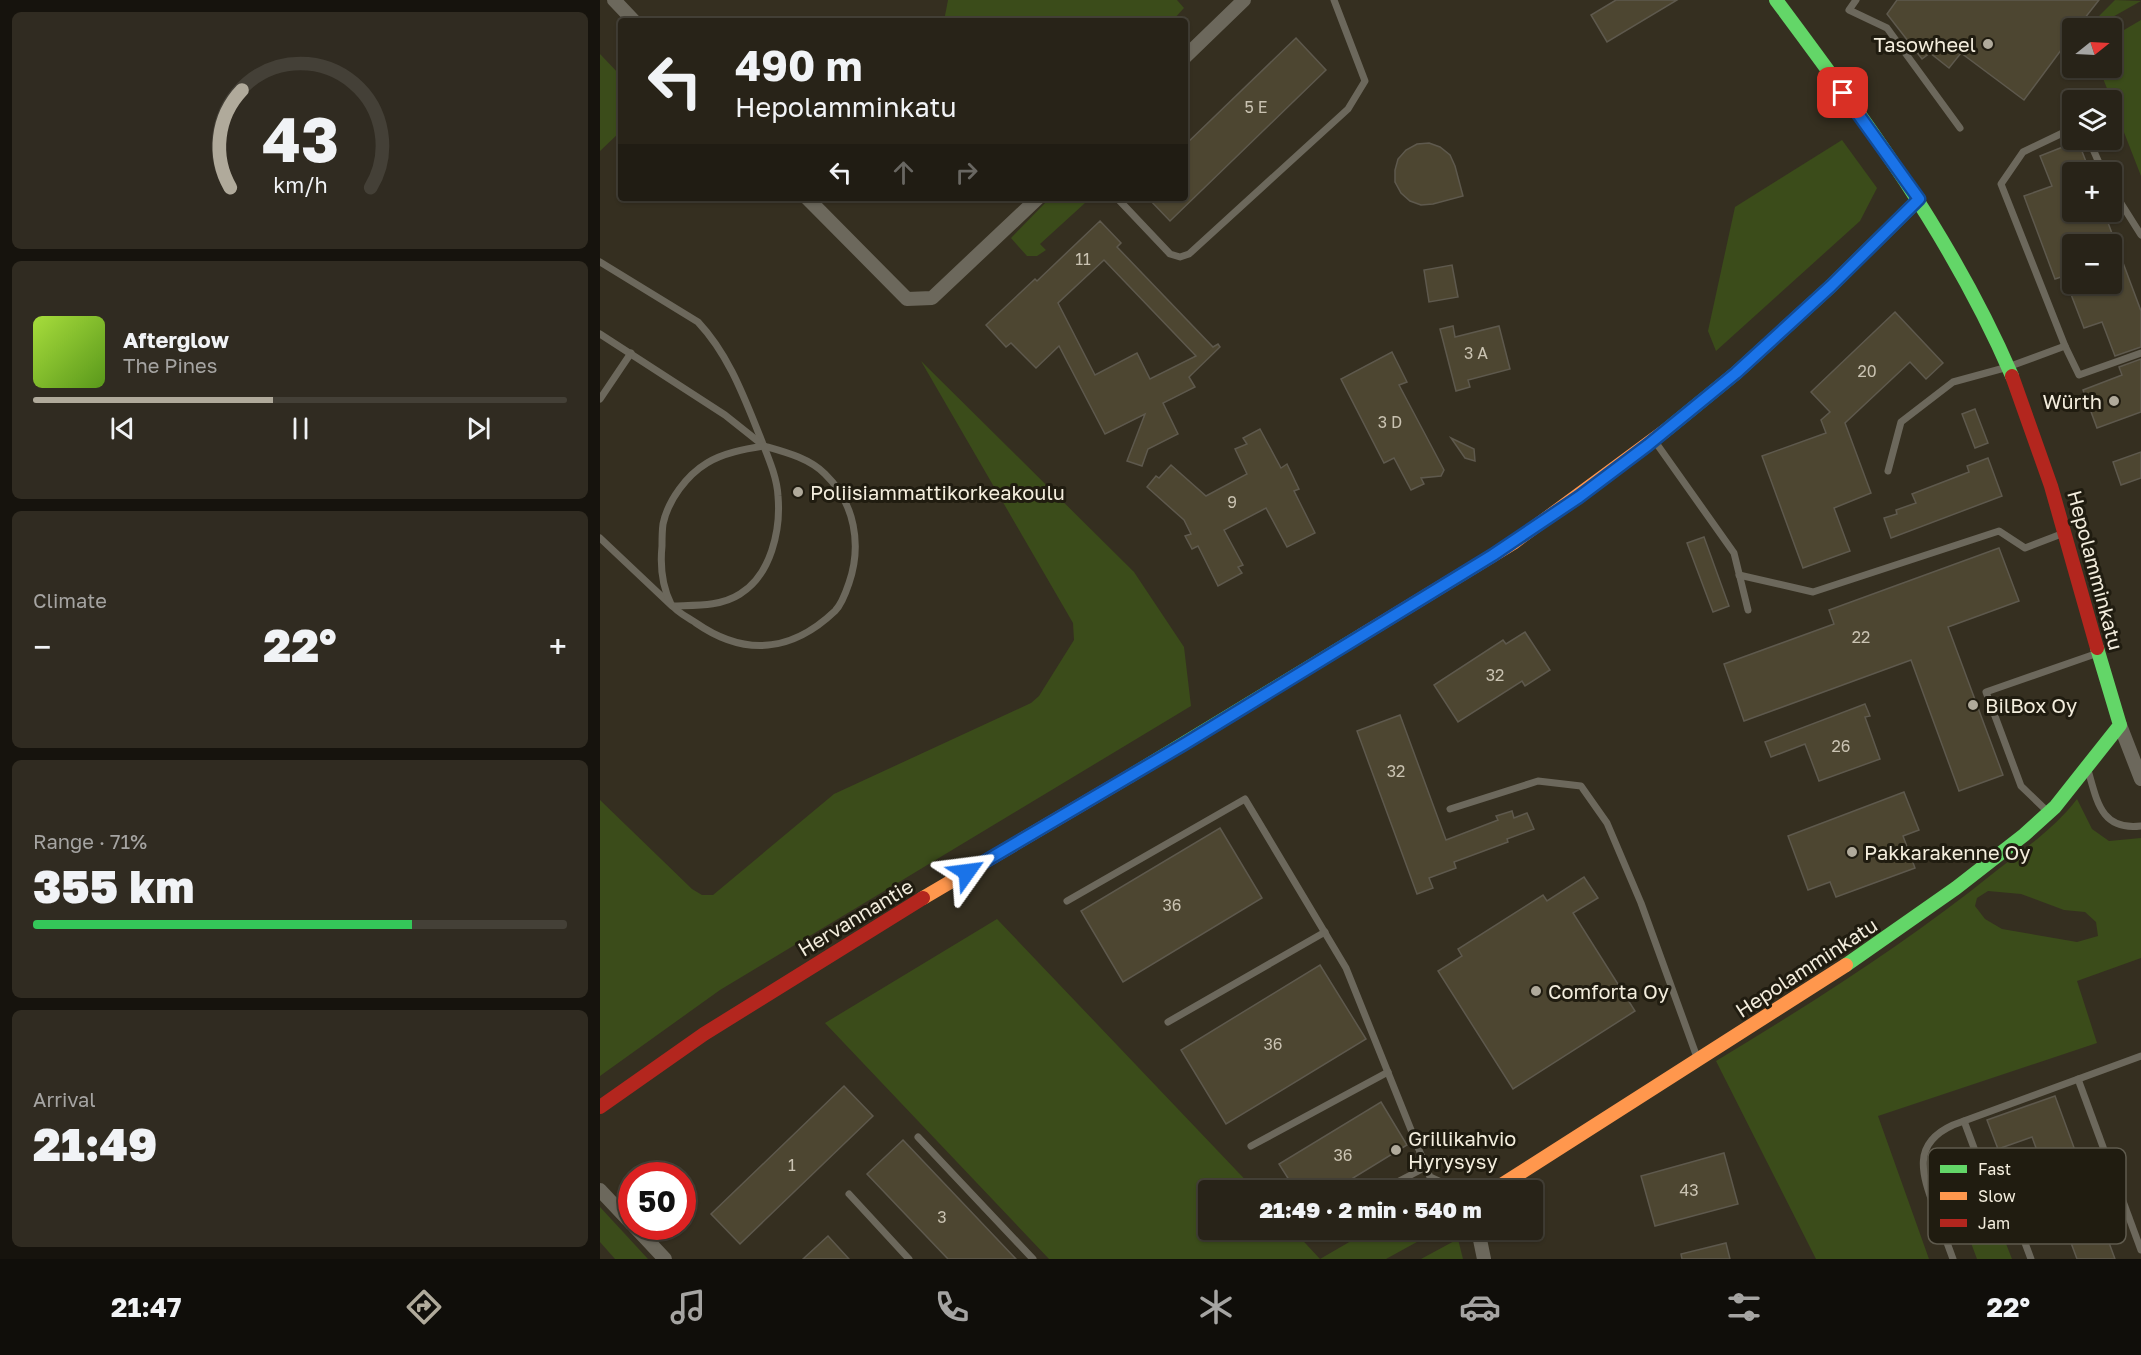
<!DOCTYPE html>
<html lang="en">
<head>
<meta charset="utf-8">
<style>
  :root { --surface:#282318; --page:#302b21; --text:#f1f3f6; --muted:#a5a4a2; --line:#444037; --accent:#b0aa9b }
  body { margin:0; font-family:"Golos Text",sans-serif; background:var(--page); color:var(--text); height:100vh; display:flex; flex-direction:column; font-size:22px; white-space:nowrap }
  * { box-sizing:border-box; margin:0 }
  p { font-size:20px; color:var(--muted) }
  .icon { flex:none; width:33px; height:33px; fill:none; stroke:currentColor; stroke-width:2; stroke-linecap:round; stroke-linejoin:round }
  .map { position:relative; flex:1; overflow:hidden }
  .panel { display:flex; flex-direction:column; gap:12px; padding:12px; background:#16130d; width:600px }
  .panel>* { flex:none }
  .guide { position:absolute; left:18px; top:18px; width:570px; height:183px; border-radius:6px; box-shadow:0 2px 4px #0004,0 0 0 2px var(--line); background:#282318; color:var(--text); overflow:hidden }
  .needle { width:39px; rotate:72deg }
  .tools { position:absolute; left:1462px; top:18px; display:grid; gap:12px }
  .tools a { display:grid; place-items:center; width:60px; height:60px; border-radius:6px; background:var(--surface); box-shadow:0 2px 4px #0004,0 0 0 2px var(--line); font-size:30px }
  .speed { position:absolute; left:18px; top:1162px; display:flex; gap:12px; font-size:30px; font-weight:700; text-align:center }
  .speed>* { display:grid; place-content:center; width:78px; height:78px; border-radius:50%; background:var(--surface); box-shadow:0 2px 4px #0004,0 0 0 2px var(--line); line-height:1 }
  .speed .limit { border:9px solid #d22; background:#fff; color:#111 }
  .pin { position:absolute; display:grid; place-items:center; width:51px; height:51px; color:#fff; margin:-26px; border-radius:12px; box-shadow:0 3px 9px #0006 }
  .me { position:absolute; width:66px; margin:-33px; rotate:59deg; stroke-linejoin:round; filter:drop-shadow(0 0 4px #0008) }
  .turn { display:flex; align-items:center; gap:21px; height:126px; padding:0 18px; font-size:27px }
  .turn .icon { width:78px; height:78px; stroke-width:2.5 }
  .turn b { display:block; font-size:42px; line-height:51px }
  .lanes { display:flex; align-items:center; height:57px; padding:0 18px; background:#0003; justify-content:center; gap:30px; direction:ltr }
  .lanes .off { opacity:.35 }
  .big { font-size:45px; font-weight:800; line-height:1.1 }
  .panel .tile { flex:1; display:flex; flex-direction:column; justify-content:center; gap:9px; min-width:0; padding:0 21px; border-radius:9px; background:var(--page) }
  .panel .dial { align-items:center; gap:0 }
  .dial svg { height:156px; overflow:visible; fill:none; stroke:var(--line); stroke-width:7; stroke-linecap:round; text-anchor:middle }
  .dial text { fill:var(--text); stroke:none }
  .song { display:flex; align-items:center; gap:18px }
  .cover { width:72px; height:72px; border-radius:9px; background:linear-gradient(135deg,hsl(80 70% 55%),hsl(90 70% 35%)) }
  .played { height:6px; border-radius:3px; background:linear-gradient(90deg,var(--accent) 45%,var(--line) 45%) }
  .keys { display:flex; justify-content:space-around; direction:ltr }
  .heat { display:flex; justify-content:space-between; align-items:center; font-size:33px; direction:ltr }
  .charge { height:9px; border-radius:4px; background:linear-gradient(90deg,#34c759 71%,var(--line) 0) }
  .trip { position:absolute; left:598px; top:1180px; width:345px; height:60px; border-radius:6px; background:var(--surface); box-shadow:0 2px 4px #0004,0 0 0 2px var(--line); font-weight:800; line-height:60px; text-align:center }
  .menu { display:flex; height:96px; justify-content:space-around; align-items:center; background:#100e0a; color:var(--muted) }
  .menu .icon { width:42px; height:42px }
  .menu .selected { color:var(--accent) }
  .menu b { font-size:27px; color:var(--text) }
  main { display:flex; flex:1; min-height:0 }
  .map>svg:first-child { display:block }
  .green { fill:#3b4c1a; fill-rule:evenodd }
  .building { fill:#4d4631; stroke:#5e594d; stroke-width:1.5; fill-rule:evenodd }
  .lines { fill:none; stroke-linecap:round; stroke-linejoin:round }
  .lane { stroke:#6c685c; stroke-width:7 }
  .street { stroke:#6c685c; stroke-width:14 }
  .fast { stroke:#63d668; stroke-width:14 }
  .slow { stroke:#ff974d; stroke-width:14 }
  .jam { stroke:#b3261e; stroke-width:14 }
  .route-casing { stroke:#114b97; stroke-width:15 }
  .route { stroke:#1a73e8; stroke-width:10 }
  .poi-dot { fill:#b0aa9b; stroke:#201c10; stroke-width:2 }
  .labels { text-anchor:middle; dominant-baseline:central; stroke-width:6; stroke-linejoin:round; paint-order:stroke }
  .number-label { font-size:16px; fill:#cac3b2 }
  .poi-label { font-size:20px; fill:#f3eddd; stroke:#201c10; text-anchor:start }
  .street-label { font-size:20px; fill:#f3eddd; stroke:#201c10 }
  .key { fill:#201c10; stroke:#5f5b4e; stroke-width:1.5 }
  .key-label { font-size:16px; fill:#f3eddd }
</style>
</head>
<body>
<main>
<section class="panel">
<div class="tile dial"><svg viewBox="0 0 100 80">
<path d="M14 69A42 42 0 1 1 86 69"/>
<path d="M14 69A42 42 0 0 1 20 19" stroke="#b0aa9b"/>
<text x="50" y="56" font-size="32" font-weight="700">43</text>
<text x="50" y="72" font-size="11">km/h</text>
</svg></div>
<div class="tile">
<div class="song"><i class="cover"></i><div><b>Afterglow</b><p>The Pines</p></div></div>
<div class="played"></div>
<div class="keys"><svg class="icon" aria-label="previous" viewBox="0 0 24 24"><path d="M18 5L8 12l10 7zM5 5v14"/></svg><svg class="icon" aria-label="pause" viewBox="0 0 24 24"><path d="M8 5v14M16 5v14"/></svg><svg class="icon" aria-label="next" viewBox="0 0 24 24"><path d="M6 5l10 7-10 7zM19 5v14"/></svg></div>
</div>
<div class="tile"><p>Climate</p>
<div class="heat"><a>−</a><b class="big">22°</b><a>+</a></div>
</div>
<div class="tile"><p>Range · 71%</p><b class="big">355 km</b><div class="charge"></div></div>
<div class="tile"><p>Arrival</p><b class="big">21:49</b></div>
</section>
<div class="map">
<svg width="1541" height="1259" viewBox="0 0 1541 1259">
  <rect width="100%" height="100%" fill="#352f20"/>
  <!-- green -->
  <g class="green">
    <polygon points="348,0 577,0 584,8 572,21 344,21"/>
    <polygon points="1515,0 1541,1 1502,23 1496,23 1497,18"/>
    <polygon points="1541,20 1541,176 1499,68 1512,68 1512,37"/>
    <polygon points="0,54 21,76 21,131 0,151"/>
    <polygon points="1242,140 1277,188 1260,221 1116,351 1108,331 1135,207"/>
    <polygon points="458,198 474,198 485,203 440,244 446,250 437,256 427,256 411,238 448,200"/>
    <polygon points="321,361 534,572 584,647 591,706 120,990 0,1076 0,800 92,889 102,895 113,895 234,794 431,703 439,696 474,640 473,623"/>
    <path d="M1477,799L1492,829L1509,841L1541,838V958L1477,981L1497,1043L1278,1116L1329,1259H1216L1116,1061C1212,1003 1308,942 1396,871C1424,849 1455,828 1477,799ZM1388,891L1421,894L1464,910L1485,912L1496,922L1498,936L1477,942L1402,929L1385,919L1375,906L1377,898Z"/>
    <polygon points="397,919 656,1191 609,1191 609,1230 693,1230 720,1259 770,1230 836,1230 835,1232 786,1259 449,1259 225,1023"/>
    <polygon points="1363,1173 1381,1180 1412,1259 1377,1259 1355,1200 1345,1204 1343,1191 1350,1176"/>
    <polygon points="0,1207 48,1259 15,1259 0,1242"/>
    <polygon points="858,1239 863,1259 821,1259"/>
  </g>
  <!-- building -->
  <g class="building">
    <polygon points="1016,0 1077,0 1007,42 991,15"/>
    <polygon points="1297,0 1499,0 1477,28 1473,28 1473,34 1424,100 1361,53 1349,68 1330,53 1322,59 1287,14"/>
    <polygon points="696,38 726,70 570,221 548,198 585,198 585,145"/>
    <polygon points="1478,141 1490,172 1473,172 1473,212 1504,212 1541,311 1541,347 1515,356 1502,322 1484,328 1467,284 1512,284 1512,244 1473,244 1473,273 1455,279 1424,196 1452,186 1440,156"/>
    <polygon points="829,143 840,147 850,155 855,166 863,196 833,204 821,205 810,201 801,193 795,182 795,170 798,159 806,150 817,144"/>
    <path d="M500,221L521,243L517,247L613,347L618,344L620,347L589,377L595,387L563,403L578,434L548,449L542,466L527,461L545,414L505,434L459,346L436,368L411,343L406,347L386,325L435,279L437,281ZM504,260L596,356L550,379L537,353L495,375L458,303Z"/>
    <polygon points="852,265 858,297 829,302 824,270"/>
    <polygon points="1295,312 1343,363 1326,379 1310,362 1245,423 1271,493 1234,508 1250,551 1203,568 1162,456 1226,433 1221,420 1230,412 1211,392"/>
    <polygon points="853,326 855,337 899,326 910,369 868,380 870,387 856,391 840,329"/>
    <polygon points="792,352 807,382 799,385 844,470 841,476 821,478 824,484 811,490 794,458 784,463 741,379"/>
    <polygon points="1541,359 1541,412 1497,428 1483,390 1522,375 1519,367"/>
    <polygon points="1375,409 1388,443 1375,448 1362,414"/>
    <polygon points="660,429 681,468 687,464 699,489 694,491 715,533 687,547 666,508 624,530 643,565 638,567 642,573 618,586 598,546 592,549 585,536 591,534 584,520 547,487 556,476 559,478 571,465 606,496 647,474 635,449 647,444 643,438"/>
    <polygon points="851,438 874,449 875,461 865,458"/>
    <polygon points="1541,452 1541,478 1521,485 1513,462"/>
    <polygon points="1388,458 1402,496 1291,538 1284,518 1297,514 1296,510 1316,503 1312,494 1369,472 1367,466"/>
    <polygon points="1104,537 1129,606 1113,612 1087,543"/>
    <polygon points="1399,548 1419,601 1348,627 1403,775 1359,791 1311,660 1144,721 1124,664 1234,624 1229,610"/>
    <polygon points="925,632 950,670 925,686 922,681 858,722 834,685 903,640 906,644"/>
    <polygon points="1265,704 1270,716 1265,717 1280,759 1219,781 1205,744 1171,757 1165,742"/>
    <polygon points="800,715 846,840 898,820 896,816 912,811 914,818 927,813 934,829 907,839 908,842 854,862 856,868 829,878 833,888 817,894 757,731"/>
    <polygon points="1304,792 1319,830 1303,836 1315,868 1236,897 1230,882 1208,890 1188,836"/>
    <polygon points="620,828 662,898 523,982 481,911"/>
    <polygon points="984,877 998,898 973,913 1035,1011 913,1089 838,971 862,956 858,949 943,895 947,901"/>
    <polygon points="720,965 766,1039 626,1124 581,1050"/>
    <polygon points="244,1086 273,1116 140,1244 111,1214"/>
    <polygon points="1455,1096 1515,1259 1477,1259 1432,1137 1398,1149 1387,1120"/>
    <polygon points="781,1102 807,1145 732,1191 696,1191 679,1164"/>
    <polygon points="303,1140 416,1259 348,1259 267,1174"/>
    <polygon points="1124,1153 1138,1204 1055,1226 1041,1176"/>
    <polygon points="228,1236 249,1259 203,1259"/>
    <polygon points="1126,1243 1130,1259 1082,1259 1081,1254"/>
  </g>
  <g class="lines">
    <!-- lane -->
    <g class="lane">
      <polyline points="1256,0 1249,10 1287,28 1360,128"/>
      <polyline points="1489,140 1503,172"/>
      <polyline points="1512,189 1541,235"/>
      <polyline points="517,198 570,254 580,257 589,254 748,109 765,81 734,0"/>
      <path d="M0,262L98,322C129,355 144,397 161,439C168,457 177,477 178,496C181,530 171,575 140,594C120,607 94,605 72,606L0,538"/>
      <polyline points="0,334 125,415 164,446"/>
      <polyline points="1465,346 1479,375 1541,353"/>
      <polyline points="0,399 31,353"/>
      <polyline points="1054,440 1134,553 1148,610"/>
      <path d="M164,446C185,452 209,458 225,474C255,503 262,545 249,583C246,592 242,604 235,611C192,652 145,657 96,623C89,618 76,612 71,604C62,586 60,566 62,546C62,539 62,531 63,524C68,500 87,475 107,463C123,453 145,449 164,446Z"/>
      <polyline points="1288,471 1301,422 1353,382 1408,367 1465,346 1401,184 1423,152 1473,128"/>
      <polyline points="1139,575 1213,592 1399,531 1425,548 1464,533"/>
      <path d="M1488,770C1497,801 1501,831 1541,826"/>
      <polyline points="850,809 938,781 981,786 1007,823 1041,903 1098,1060"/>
      <polyline points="1447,811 1421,786 1386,692 1498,653"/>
      <polyline points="467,901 645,799 746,968 830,1177 861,1191"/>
      <polyline points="568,1022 725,932"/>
      <polyline points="1478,1079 1541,1250"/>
      <polyline points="1364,1121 1377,1156 1401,1181 1406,1192 1431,1259"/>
      <polyline points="318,1137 433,1259"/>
      <polyline points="651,1146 788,1072"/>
      <polyline points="780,1191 826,1167"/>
      <polyline points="249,1194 309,1259"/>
      <path d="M1353,1259C1347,1243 1341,1226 1335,1210C1322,1174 1311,1144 1353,1125L1541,1056"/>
    </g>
    <!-- street -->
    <g class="street">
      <polyline points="14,0 34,21"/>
      <polyline points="585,57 644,0"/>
      <polyline points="207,198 307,299 332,298 438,198"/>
      <polyline points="1520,725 1541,779"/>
      <polyline points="0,1190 32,1224"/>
      <polyline points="35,1227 65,1259"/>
      <polyline points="878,1230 884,1259"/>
    </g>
    <!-- fast -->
    <g class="fast">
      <path d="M1176,0C1265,119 1353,239 1412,376"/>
      <polyline points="1065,431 1136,373 1231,286 1319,199"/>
      <polyline points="530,776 762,635"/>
      <polyline points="1246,965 1356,888 1424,835 1455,807 1520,725 1497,648"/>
    </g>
    <!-- slow -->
    <g class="slow">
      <polyline points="762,635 913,543 1065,431"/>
      <polyline points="323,898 530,776"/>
      <polyline points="892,1191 1246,965"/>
    </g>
    <!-- jam -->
    <g class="jam">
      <polyline points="1412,376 1451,486 1497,648"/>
      <polyline points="0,1107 104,1034 323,898"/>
    </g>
  </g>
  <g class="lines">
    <defs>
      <polyline id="route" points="367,872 586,743 893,555 979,497 1048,445 1136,373 1231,286 1319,199 1243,93"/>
    </defs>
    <!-- route casing -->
    <use href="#route" class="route-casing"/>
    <!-- route -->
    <use href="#route" class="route"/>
  </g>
  <!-- markers -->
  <g class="poi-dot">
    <circle cx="1388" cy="44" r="6"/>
    <circle cx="1514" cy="401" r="6"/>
    <circle cx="198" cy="492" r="6"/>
    <circle cx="1373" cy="705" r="6"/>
    <circle cx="1252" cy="852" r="6"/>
    <circle cx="936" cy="991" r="6"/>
    <circle cx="796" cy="1150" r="6"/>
  </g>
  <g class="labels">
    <!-- number labels -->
    <g class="number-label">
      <text x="656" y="107">5 E</text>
      <text x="483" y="259">11</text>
      <text x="876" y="353">3 A</text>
      <text x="1267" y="371">20</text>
      <text x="790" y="422">3 D</text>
      <text x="632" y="502">9</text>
      <text x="1261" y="637">22</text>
      <text x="895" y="675">32</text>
      <text x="1241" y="746">26</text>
      <text x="796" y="771">32</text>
      <text x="572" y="905">36</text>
      <text x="673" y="1044">36</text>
      <text x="743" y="1155">36</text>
      <text x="192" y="1165">1</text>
      <text x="1089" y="1190">43</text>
      <text x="342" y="1217">3</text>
    </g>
    <!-- poi labels -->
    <g class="poi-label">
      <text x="1376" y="44" text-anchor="end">Tasowheel</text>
      <text x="1502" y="401" text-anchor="end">Würth</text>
      <text x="210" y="492">Poliisiammattikorkeakoulu</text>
      <text x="1385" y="705">BilBox Oy</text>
      <text x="1264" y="852">Pakkarakenne Oy</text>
      <text x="948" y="991">Comforta Oy</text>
      <text x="808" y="1138">Grillikahvio<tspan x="808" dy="23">Hyrysysy</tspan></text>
    </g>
    <!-- street labels -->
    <g class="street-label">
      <text transform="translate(1496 570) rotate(75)">Hepolamminkatu</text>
      <text transform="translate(255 917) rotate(-31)">Hervannantie</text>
      <text transform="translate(1206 967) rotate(-33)">Hepolamminkatu</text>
    </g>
  </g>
  <!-- legend -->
  <rect x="1328" y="1148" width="198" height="96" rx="9" class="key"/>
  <rect x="1340" y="1165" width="27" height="8" fill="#63d668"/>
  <rect x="1340" y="1192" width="27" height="8" fill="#ff974d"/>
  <rect x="1340" y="1219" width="27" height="8" fill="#b3261e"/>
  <g class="key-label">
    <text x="1378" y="1175">Fast</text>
    <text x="1378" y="1202">Slow</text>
    <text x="1378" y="1229">Jam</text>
  </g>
</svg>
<div class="tools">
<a><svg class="needle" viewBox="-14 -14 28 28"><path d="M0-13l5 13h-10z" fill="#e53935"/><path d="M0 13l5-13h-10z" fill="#a5a4a2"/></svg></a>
<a><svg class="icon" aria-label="layers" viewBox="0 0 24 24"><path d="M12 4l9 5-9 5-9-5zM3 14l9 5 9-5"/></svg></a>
<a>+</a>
<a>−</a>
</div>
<div class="speed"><div class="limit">50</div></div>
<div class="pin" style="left:1243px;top:93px;background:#d93025"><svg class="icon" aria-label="arrive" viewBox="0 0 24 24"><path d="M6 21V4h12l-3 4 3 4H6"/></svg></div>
<svg class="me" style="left:367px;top:872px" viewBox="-20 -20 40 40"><path d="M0-17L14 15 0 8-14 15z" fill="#1a73e8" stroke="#fff" stroke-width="4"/></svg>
<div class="trip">21:49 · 2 min · 540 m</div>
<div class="guide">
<div class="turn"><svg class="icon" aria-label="left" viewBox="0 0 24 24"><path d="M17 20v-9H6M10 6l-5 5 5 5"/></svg><div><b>490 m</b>Hepolamminkatu</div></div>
<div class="lanes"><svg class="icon" aria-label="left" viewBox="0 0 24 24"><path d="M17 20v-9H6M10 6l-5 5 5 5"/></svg><svg class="icon off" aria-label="ahead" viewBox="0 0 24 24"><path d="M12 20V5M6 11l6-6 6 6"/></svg><svg class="icon off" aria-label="right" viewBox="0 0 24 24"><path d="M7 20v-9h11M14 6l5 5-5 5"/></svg></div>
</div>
</div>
</main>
<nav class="menu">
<b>21:47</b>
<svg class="icon selected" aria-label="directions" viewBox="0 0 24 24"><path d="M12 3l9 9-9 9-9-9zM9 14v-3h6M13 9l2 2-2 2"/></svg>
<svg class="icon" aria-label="music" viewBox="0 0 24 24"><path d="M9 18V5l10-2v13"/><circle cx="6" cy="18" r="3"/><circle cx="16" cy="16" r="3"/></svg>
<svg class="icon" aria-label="phone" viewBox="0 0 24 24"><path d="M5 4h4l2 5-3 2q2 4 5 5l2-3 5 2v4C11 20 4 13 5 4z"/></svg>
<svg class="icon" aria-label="climate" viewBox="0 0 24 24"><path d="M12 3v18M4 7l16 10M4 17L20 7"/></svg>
<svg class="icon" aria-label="car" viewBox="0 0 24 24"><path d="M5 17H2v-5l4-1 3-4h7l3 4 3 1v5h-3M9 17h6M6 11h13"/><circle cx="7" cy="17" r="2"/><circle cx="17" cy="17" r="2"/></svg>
<svg class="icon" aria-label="filters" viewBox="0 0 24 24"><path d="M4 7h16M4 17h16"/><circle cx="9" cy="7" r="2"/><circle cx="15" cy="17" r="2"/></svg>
<b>22°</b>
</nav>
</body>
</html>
